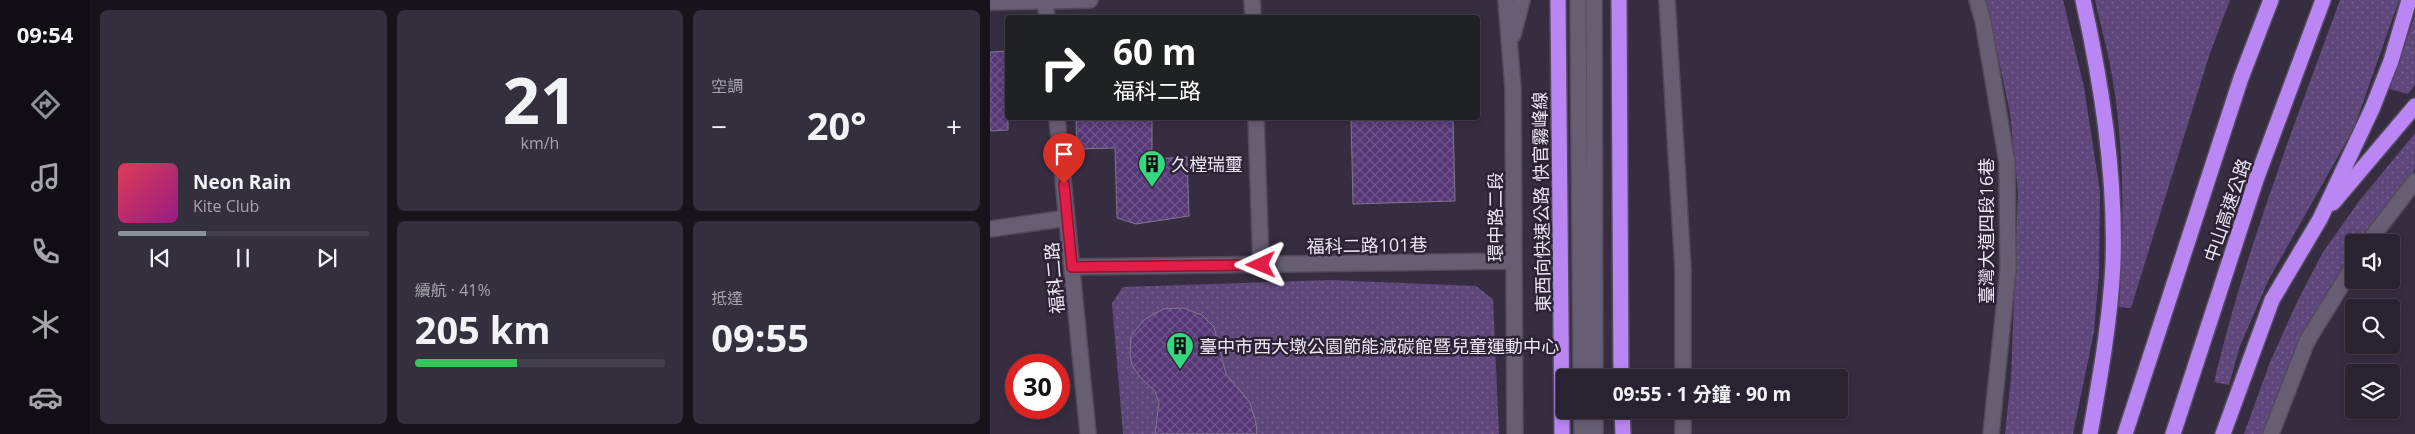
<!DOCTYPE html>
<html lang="zh-TW">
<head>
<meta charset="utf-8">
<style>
  :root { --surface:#282231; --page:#342f3d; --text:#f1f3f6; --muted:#a5a4ab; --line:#443f4d; --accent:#8c9099 }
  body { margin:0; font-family:"Open Sans","Noto Sans TC",sans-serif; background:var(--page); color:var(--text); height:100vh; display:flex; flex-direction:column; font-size:19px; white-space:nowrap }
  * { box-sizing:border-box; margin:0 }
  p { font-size:16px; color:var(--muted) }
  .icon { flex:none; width:28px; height:28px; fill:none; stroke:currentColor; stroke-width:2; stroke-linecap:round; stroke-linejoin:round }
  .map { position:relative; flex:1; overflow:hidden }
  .drawer { display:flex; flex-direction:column; gap:10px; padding:10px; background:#16131b; width:900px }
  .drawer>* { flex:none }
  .hud { position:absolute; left:15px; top:15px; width:475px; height:105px; border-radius:5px; box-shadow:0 2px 8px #0003,0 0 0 1px var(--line); background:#202124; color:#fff; overflow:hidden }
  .buttons { position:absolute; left:1355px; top:234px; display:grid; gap:10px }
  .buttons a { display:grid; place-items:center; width:55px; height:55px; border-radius:5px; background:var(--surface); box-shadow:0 2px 8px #0003,0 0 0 1px var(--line); font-size:25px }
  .speed { position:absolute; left:15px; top:354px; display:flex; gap:10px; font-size:25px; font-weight:700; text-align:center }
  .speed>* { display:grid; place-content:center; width:65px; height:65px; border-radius:50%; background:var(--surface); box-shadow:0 2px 8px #0003,0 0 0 1px var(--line); line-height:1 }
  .speed .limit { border:8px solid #d22; background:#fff; color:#111 }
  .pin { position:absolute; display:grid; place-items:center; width:42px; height:42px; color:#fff; margin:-51px -21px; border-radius:50% 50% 50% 0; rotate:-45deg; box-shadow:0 0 5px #0007 }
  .pin .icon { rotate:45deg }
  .me { position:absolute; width:55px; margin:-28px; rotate:269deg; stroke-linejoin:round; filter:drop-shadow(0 0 4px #0008) }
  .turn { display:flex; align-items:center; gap:18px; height:105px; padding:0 25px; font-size:22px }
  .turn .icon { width:65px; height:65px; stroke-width:2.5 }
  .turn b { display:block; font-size:35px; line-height:42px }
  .big { font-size:38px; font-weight:700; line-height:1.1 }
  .drawer .widget { flex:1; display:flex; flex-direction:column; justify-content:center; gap:8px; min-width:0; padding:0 18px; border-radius:8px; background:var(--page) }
  .drawer .dial { align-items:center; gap:0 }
  .dial b { font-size:65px; line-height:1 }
  .song { display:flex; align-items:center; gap:15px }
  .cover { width:60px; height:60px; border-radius:8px; background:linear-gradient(135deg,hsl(350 70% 55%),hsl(310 70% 35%)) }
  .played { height:5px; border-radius:2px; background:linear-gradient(90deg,var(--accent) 35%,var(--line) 35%) }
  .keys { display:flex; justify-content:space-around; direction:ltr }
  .heat { display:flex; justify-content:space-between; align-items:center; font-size:28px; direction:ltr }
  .charge { height:8px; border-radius:4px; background:linear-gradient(90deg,#34c759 41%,var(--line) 0) }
  .drawer .tiles { flex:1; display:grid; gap:10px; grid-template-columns:repeat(3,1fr) }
  .widget:first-child { grid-row:span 2 }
  .trip { position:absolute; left:566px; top:369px; width:292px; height:50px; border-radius:5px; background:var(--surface); box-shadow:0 2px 8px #0003,0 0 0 1px var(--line); font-weight:700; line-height:50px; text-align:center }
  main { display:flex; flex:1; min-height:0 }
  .menu { display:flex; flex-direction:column; width:90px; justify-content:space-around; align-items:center; background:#100e14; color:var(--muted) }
  .menu .icon { width:35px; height:35px }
  .menu .active { color:var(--accent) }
  .menu b { font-size:22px; color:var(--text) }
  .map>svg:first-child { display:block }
  .green { fill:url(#green-dots) }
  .building { fill:url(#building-cross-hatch); stroke:#80768d }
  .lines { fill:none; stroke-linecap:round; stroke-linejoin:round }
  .street-casing { stroke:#534b5c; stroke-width:18 }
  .secondary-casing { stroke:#534b5c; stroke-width:18 }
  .highway-casing { stroke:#534b5c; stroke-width:18 }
  .street { stroke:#685e74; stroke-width:15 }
  .secondary { stroke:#685e74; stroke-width:15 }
  .highway { stroke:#b986f3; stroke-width:15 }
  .route-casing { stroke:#92132f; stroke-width:12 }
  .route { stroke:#e11d48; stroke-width:9 }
  .labels { text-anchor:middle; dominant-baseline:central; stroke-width:5; stroke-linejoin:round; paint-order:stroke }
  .poi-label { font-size:18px; fill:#ece6f3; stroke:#2c2336; text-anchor:start }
  .street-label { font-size:18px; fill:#ece6f3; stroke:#2c2336 }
</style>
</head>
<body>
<main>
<nav class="menu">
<b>09:54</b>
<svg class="icon active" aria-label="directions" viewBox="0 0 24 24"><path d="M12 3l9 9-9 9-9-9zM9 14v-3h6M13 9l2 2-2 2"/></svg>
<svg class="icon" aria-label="music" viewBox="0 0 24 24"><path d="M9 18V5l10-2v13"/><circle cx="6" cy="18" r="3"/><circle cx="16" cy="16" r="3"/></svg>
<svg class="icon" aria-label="phone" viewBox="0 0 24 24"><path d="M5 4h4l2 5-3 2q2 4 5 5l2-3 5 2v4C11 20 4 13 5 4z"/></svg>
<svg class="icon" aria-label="climate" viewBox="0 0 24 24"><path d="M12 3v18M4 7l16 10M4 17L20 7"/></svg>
<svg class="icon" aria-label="car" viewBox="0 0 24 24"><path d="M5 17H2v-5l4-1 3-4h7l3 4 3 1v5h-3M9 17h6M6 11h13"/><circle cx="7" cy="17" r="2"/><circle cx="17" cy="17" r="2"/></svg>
</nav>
<section class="drawer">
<div class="tiles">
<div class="widget">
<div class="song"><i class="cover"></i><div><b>Neon Rain</b><p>Kite Club</p></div></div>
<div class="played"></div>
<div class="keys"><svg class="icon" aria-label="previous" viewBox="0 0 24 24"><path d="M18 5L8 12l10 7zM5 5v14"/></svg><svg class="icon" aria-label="pause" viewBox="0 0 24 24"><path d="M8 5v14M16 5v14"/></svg><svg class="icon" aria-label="next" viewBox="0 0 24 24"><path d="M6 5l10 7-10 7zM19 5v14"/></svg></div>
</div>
<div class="widget dial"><b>21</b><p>km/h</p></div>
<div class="widget"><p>空調</p>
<div class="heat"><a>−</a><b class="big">20°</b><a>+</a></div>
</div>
<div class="widget"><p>續航 · 41%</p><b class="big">205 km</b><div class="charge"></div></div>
<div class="widget"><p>抵達</p><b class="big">09:55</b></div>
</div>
</section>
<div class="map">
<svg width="1425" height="434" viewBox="0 0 1425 434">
  <defs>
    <pattern id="green-dots" width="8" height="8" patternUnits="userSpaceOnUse" patternTransform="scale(1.25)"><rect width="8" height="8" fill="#5f477b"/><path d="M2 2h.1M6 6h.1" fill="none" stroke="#76628e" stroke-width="1.8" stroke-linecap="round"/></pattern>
    <pattern id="building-cross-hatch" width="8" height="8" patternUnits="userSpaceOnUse" patternTransform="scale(1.25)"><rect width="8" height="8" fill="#573877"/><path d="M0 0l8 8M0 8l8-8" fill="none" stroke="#6f558b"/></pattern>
  </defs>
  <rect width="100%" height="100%" fill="#362d41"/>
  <!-- green -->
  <g class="green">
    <polygon points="996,0 1073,0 1094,87 1110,192 1109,274 1104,332 1083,434 1015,434 1021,378 1028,191 1020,113"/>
    <path d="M1105,0H1240L1219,56L1141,308L1129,307C1134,234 1135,155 1123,82C1119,55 1111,27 1105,0Z"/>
    <path d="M1350,0H1409L1364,128L1279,279L1250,346L1239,385L1224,382C1255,251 1304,126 1350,0Z"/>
    <polygon points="1425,15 1425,85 1418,94 1400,89"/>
    <polygon points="1425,133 1425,169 1401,199 1372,242 1364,242 1364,254 1334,299 1297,369 1274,434 1254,434 1280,362 1308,300 1333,252 1370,200"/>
    <polygon points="340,280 486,286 503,299 509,434 133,434 122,303 133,287"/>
  </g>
  <!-- building -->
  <g class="building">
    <polygon points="18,51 18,130 0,131 0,52"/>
    <polygon points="86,118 162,118 162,159 197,157 199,216 146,224 127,218 125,148 87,149"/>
    <polygon points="361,118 463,118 465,201 363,204"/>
    <polygon points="193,308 212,315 224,327 236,374 260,403 266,423 267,434 165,434 169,403 165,391 150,377 142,365 140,355 141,336 153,321 162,315 173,309"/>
  </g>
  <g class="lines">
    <defs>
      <g id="street">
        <polyline points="55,0 57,18"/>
        <polyline points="262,0 263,18"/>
        <polyline points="67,118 98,434"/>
        <polyline points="266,118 271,265"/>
        <polyline points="0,229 77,218"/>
        <polyline points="82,267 523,261"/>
      </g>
      <g id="secondary">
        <polyline points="516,0 523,88 525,434"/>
        <polyline points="588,0 591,378"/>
        <polyline points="604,0 605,378"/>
        <polyline points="677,0 693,269 693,378"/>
        <polyline points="987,0 993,21 1017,162 1018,270 1001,434"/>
        <polyline points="0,2 100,0"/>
        <polyline points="523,35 532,0"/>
        <polyline points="1378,242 1425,181"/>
        <polyline points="592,410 592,434"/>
        <polyline points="605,410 605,434"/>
        <polyline points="693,410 693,434"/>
        <polyline points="1281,434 1317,341 1364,265"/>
      </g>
      <g id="highway">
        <polyline points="568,0 572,434"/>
        <polyline points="629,0 631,378"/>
        <path d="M1093,0C1112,85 1126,176 1123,264C1120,322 1110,378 1100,434"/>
        <polyline points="1343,203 1425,106"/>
        <polyline points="632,410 633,434"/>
        <polyline points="1135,434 1251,78 1281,0"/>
        <polyline points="1183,434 1266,180 1333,0"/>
        <polyline points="1233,434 1282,300 1330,219 1382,109 1401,61 1419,0"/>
      </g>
    </defs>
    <!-- street casing -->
    <use href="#street" class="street-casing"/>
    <!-- secondary casing -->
    <use href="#secondary" class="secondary-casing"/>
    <!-- highway casing -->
    <use href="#highway" class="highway-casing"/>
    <!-- street -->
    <use href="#street" class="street"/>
    <!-- secondary -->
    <use href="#secondary" class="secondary"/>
    <!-- highway -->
    <use href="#highway" class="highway"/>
  </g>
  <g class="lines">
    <defs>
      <polyline id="route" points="74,184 82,267 271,265"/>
    </defs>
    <!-- route casing -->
    <use href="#route" class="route-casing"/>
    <!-- route -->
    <use href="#route" class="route"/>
  </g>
  <!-- icons -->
  <defs>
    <symbol id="building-pin" viewBox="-11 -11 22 30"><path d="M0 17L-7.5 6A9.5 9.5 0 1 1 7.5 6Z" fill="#34d881" stroke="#2c2336"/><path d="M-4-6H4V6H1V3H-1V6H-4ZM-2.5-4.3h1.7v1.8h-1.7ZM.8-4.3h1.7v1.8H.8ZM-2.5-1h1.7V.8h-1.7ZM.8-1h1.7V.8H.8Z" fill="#111"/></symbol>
  </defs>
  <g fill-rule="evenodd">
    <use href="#building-pin" x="146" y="148" width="32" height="43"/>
    <use href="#building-pin" x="174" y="330" width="32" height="43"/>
  </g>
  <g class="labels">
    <!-- poi labels -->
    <g class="poi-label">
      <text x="181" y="164">久樘瑞璽</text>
      <text x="209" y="346">臺中市西大墩公園節能減碳館暨兒童運動中心</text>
    </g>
    <!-- street labels -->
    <g class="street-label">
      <text transform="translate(551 202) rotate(-91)">東西向快速公路 快官霧峰線</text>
      <text transform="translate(1237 210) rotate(-71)">中山高速公路</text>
      <text transform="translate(505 217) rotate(-90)">環中路二段</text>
      <text transform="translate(996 231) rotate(-90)">臺灣大道四段16巷</text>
      <text transform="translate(377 245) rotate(-1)">福科二路101巷</text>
      <text transform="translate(64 278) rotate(-95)">福科二路</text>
    </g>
  </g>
</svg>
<div class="buttons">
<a><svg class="icon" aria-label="sound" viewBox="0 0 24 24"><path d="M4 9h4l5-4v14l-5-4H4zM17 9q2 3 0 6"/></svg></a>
<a><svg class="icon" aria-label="search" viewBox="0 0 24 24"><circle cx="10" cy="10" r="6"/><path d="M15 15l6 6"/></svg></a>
<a><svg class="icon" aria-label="layers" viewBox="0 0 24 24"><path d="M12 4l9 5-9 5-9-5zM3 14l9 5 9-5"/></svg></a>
</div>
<div class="speed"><div class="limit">30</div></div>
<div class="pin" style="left:74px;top:184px;background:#d93025"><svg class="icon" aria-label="arrive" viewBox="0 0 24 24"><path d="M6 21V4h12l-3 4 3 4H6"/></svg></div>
<svg class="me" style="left:271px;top:265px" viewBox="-20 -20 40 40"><path d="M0-17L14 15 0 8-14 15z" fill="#e11d48" stroke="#fff" stroke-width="4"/></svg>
<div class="trip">09:55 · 1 分鐘 · 90 m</div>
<div class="hud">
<div class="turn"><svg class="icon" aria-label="right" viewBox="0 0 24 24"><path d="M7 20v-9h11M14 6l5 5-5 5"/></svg><div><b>60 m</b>福科二路</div></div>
</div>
</div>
</main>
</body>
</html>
